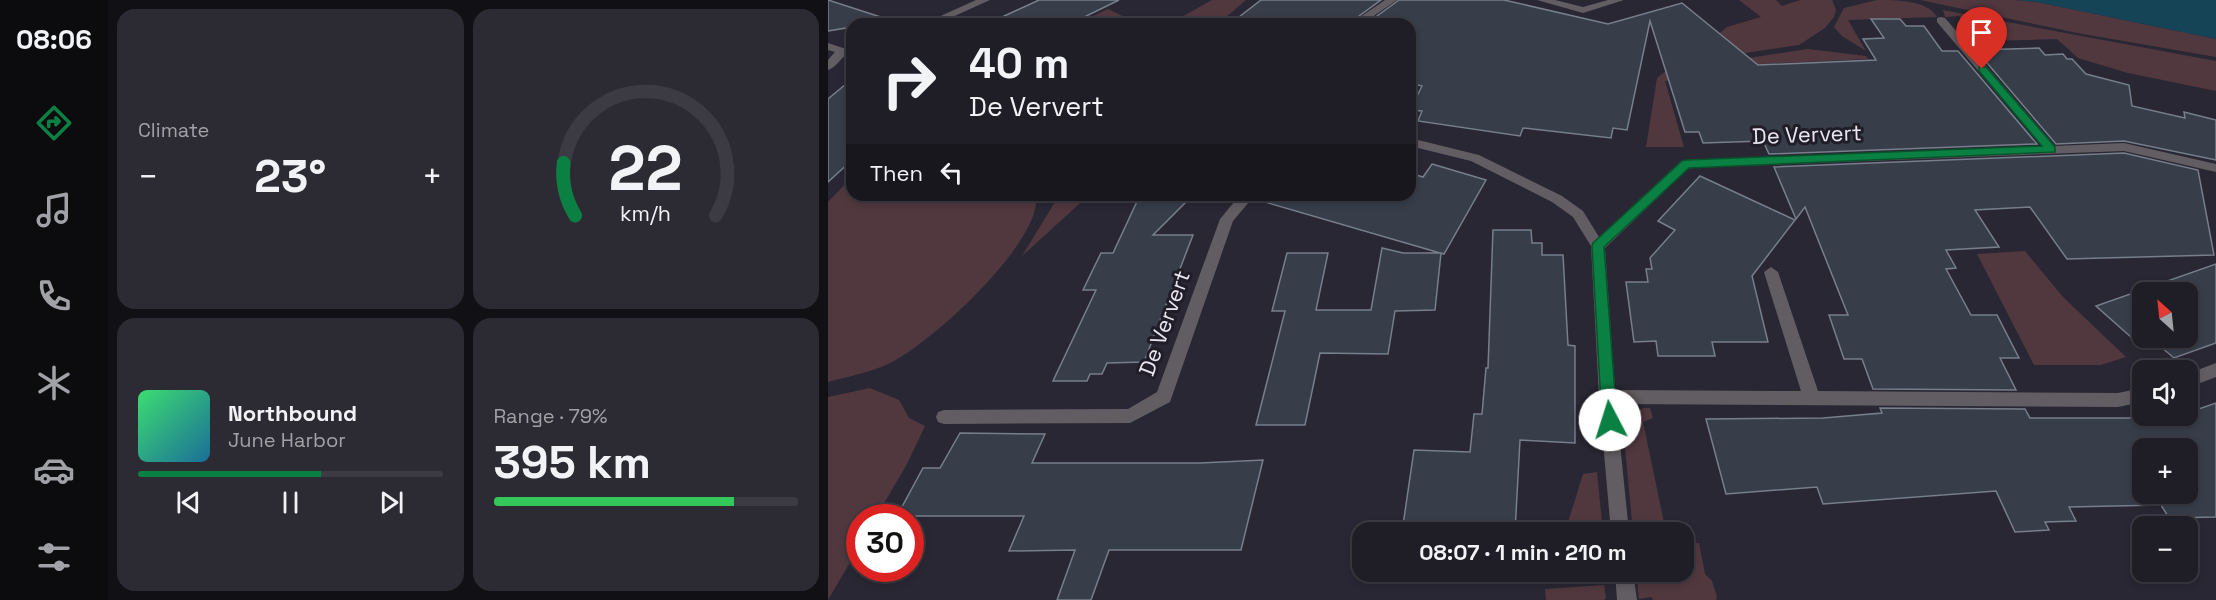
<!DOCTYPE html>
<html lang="en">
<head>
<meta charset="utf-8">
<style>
  :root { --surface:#1f1d26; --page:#2c2a32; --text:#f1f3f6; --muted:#a1a2a7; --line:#3c3b43; --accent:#0b8043 }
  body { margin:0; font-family:"Space Grotesk",sans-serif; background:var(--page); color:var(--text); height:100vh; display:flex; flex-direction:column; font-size:22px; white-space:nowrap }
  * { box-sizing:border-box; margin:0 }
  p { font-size:20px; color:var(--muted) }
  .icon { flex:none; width:33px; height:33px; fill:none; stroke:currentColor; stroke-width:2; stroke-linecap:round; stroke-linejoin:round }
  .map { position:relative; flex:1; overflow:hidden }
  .panel { display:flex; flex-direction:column; gap:9px; padding:9px; background:#111015; width:720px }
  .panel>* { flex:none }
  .banner { position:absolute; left:18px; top:18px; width:570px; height:183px; border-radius:18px; box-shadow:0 3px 9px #0003,0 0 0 2px var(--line); background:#1f1d26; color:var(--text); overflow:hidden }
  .needle { width:39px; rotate:333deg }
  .buttons { position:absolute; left:1304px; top:282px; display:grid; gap:12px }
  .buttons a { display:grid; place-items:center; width:66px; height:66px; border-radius:12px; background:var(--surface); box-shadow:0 3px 9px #0003,0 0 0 2px var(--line); font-size:30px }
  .speed { position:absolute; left:18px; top:504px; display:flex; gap:12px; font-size:30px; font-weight:700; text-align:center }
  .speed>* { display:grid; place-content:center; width:78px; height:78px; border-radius:50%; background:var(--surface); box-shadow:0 3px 9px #0003,0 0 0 2px var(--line); line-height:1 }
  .speed .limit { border:9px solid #d22; background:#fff; color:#111 }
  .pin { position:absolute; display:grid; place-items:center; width:51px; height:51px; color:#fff; margin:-62px -26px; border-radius:50% 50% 50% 0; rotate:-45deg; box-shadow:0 0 6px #0007 }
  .pin .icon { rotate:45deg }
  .me { position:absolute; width:66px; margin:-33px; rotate:355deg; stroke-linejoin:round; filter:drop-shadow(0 0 4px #0008) }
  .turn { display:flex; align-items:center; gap:21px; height:126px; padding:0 24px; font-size:27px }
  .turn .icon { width:78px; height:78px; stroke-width:2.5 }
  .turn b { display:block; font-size:42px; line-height:51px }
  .then { display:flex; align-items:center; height:57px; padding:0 24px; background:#0003; gap:12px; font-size:22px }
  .big { font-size:45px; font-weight:600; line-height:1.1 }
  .panel .card { flex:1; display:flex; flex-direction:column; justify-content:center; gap:9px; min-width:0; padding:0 21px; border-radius:18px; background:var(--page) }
  .panel .dial { align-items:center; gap:0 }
  .dial svg { height:156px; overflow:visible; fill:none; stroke:var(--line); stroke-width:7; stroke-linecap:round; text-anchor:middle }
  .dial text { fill:var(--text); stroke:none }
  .song { display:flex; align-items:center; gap:18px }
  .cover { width:72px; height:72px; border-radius:9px; background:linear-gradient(135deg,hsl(140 70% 55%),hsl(200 70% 35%)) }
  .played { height:6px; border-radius:3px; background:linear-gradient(90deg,var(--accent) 60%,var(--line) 60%) }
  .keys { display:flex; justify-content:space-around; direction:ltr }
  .heat { display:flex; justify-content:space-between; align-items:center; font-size:33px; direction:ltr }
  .charge { height:9px; border-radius:4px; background:linear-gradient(90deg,#34c759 79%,var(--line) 0) }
  .panel .tiles { flex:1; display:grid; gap:9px; grid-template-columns:repeat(2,1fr) }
  .trip { position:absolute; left:524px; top:522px; width:342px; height:60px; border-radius:18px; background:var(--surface); box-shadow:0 3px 9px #0003,0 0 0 2px var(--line); font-weight:600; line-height:60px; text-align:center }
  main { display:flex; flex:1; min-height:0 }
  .dock { display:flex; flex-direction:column; width:108px; justify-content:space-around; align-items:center; background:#0c0c0f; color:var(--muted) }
  .dock .icon { width:42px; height:42px }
  .dock .current { color:var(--accent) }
  .dock b { font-size:27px; color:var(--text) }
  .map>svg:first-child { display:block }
  .green { fill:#51383f }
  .water { fill:#154457 }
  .building { fill:#373e4a; stroke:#777e8c; stroke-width:1.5; fill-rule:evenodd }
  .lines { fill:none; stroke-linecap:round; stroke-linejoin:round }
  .street { fill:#625d62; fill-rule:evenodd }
  .route { fill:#0b8043; stroke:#07532c; stroke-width:1.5 }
  .labels { text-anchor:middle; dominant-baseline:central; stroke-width:6; stroke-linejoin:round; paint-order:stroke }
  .street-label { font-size:22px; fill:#e8e7ef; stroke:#201d29 }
</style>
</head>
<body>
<main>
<nav class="dock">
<b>08:06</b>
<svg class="icon current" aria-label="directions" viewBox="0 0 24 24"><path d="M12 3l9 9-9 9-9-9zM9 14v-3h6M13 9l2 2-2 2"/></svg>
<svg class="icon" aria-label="music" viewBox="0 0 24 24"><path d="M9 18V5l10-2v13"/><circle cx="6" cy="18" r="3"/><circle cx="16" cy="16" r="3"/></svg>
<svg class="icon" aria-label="phone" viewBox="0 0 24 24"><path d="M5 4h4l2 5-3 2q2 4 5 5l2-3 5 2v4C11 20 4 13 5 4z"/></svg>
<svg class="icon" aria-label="climate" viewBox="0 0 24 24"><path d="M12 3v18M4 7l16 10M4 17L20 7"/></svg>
<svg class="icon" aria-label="car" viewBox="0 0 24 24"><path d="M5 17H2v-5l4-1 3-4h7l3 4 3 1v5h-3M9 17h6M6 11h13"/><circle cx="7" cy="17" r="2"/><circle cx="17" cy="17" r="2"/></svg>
<svg class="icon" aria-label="filters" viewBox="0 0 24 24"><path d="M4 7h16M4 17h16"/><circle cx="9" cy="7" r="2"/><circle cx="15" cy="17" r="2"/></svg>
</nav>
<section class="panel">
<div class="tiles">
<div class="card"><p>Climate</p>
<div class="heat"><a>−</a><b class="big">23°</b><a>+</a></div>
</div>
<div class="card dial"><svg viewBox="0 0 100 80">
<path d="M14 69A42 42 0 1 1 86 69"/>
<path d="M14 69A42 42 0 0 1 8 42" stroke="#0b8043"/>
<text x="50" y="56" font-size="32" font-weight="700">22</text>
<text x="50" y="72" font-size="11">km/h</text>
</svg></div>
<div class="card">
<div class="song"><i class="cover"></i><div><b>Northbound</b><p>June Harbor</p></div></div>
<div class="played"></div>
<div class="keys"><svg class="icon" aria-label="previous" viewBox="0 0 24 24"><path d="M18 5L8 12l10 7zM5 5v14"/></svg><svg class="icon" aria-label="pause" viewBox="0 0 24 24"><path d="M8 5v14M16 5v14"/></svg><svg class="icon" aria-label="next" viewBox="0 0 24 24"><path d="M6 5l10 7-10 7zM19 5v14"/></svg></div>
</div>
<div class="card"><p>Range · 79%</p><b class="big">395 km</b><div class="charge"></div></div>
</div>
</section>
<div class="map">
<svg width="1388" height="600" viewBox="0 0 1388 600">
  <rect width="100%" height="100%" fill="#292733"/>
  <!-- green -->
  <g class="green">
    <polygon points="384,0 418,0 390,24 341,24"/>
    <polygon points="911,0 948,0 954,6 972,0 1004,0 1008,10 1006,17 997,28 971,45 856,62 899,27 933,17"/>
    <path d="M1049,0C1068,0 1100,0 1109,17L1020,20L1038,51L1014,36L1006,27L1016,8Z"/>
    <polygon points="1092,0 1187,0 1209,2 1388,39 1388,57 1249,33"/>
    <polygon points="280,9 310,24 248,24"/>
    <polygon points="1115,10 1388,61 1388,91 1300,73 1250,58 1229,39 1160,41 1140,29 1131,16 1117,17"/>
    <polygon points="980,49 1038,56 1040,59 911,65 869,77 837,81 856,147 818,147 829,78 839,70"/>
    <path d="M24,177V195H208C215,242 102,344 62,363C42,373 21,376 0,382V202Z"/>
    <polygon points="226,195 261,195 194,256 227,202"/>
    <polygon points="1197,251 1235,297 1298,357 1273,365 1206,365 1149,254"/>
    <polygon points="42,388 71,400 81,418 97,426 79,464 48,517 32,518 31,547 0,600 0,397"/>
    <polygon points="816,408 822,408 825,418 815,422 838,532 805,532 795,426 800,414"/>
    <polygon points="769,472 775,532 737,532 755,474"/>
    <polygon points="871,543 877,574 884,581 889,597 888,600 826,600 823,597 811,599 808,572 855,572 855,544"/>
    <polygon points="776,585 778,598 776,600 718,600 717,589"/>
  </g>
  <!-- water -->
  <polygon class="water" points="1187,0 1388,0 1388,39 1209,2"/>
  <!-- building -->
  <g class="building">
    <polygon points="0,0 62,20 24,24 24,27 0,31"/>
    <polygon points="211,0 291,0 242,24 159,24"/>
    <polygon points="433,0 553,0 520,24 402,24"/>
    <polygon points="571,0 676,0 780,24 854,3 930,65 1048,60 1035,39 1056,38 1043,19 1072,19 1078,26 1096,26 1114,51 1130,51 1209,144 941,154 935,141 875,143 871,132 857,132 822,21 799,130 785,128 783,138 695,128 692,136 590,121 594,111 582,110 594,86 582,83 582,24 538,24"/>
    <polygon points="1211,48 1217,55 1235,54 1239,59 1244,59 1258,74 1301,85 1304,106 1357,118 1356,112 1388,120 1388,160 1296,141 1228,144 1148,50"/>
    <polygon points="24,79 24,160 0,182 0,99"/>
    <polygon points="1296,153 1370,170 1386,255 1239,259 1202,207 1147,210 1171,247 1118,250 1128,268 1118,269 1143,315 1169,315 1191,358 1172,358 1188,390 1045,389 1034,359 1016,359 1001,315 1020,315 977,207 968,219 946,167"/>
    <polygon points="604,164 658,180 616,254 613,253 607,310 567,311 560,354 492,353 477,425 428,425 457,311 444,311 459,253 500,253 488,310 543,310 554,248 575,253 612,253 437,202 438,195 582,195 582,173 595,177"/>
    <polygon points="872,176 967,220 924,276 940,342 884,342 887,356 830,356 828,341 806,342 798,282 820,282 818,269 824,269 822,258 847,230 830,221"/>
    <polygon points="312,195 365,195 325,235 365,235 316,362 279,363 274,374 262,374 259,381 225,381 268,290 255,290 273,253 285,253"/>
    <polygon points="665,230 703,230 704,243 714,243 714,255 735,255 740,345 747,346 747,443 692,440 687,532 574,532 586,450 642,452 646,414 654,414 658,368 660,368"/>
    <path d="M1388,264V343L1346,358L1326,341L1313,346L1268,306ZM1314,292H1359V338H1314Z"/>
    <path d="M1388,403V517L1341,518L1333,505L1241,507L1248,521L1217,522L1221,530L1187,532L1168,491L995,504L989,487L898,494L878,419L995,418L1054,413L1052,408L1197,409L1202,418H1347L1359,416V413ZM1314,448H1359V494H1314Z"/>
    <polygon points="132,433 217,434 204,463 372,463 435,460 413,550 281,550 263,600 229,600 247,550 181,551 196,516 69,516 95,468 112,468"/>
    <polygon points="610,572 672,572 671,581 610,578"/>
  </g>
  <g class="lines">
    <!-- street -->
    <g class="street">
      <polygon points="148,0 162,0 109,24 95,24"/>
      <polygon points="557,0 569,0 534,24 522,24"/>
      <polygon points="709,0 727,0 755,7 780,0 796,0 755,13"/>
      <polygon points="1113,17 1117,18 1227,146 1296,143 1388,164 1388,172 1296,151 861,168 777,248 787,390 973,391 936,272 943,267 950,272 990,391 1290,393 1314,388 1314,402 1290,407 788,404 801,532 783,532 771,397 763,246 745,217 724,202 643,161 582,146 582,138 651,155 734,196 755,211 771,237 853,161 858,160 1214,146 1109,22 1109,18"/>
      <path d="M0,43L15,48L24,46V52C13,55 10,67 0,70V60L7,52L0,50Z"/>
      <polygon points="412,195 427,195 405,221 342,402 302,423 116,424 110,422 108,417 110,412 116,410 300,409 329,392 392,219"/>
      <polygon points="1388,363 1388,377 1359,388 1359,374"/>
      <polygon points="787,572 805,572 809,600 789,600"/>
    </g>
  </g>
  <!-- route -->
  <polygon class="route" points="1151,67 1158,67 1227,147 1227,152 861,168 776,247 789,420 787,425 782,427 776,425 774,420 764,246 765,243 854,161 858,160 1214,146 1151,71"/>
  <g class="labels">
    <!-- street labels -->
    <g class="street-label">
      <text transform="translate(979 134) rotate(-2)">De Ververt</text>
      <text transform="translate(336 323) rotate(-70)">De Ververt</text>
    </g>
  </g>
</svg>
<div class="buttons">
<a><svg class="needle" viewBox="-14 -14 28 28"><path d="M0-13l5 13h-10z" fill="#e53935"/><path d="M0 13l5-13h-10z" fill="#a1a2a7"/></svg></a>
<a><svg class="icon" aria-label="sound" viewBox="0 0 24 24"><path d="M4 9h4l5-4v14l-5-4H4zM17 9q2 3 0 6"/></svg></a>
<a>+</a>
<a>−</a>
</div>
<div class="speed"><div class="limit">30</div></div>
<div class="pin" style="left:1154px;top:69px;background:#d93025"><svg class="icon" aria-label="arrive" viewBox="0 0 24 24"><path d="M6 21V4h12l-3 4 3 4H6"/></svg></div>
<svg class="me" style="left:782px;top:420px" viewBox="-20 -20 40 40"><circle r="19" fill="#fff"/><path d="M0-13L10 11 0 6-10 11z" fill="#0b8043"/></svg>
<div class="trip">08:07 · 1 min · 210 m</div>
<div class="banner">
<div class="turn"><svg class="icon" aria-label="right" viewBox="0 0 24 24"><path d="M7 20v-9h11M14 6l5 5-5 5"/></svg><div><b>40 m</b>De Ververt</div></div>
<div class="then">Then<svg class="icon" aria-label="left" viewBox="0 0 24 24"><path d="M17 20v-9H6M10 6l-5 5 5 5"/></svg></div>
</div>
</div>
</main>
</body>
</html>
